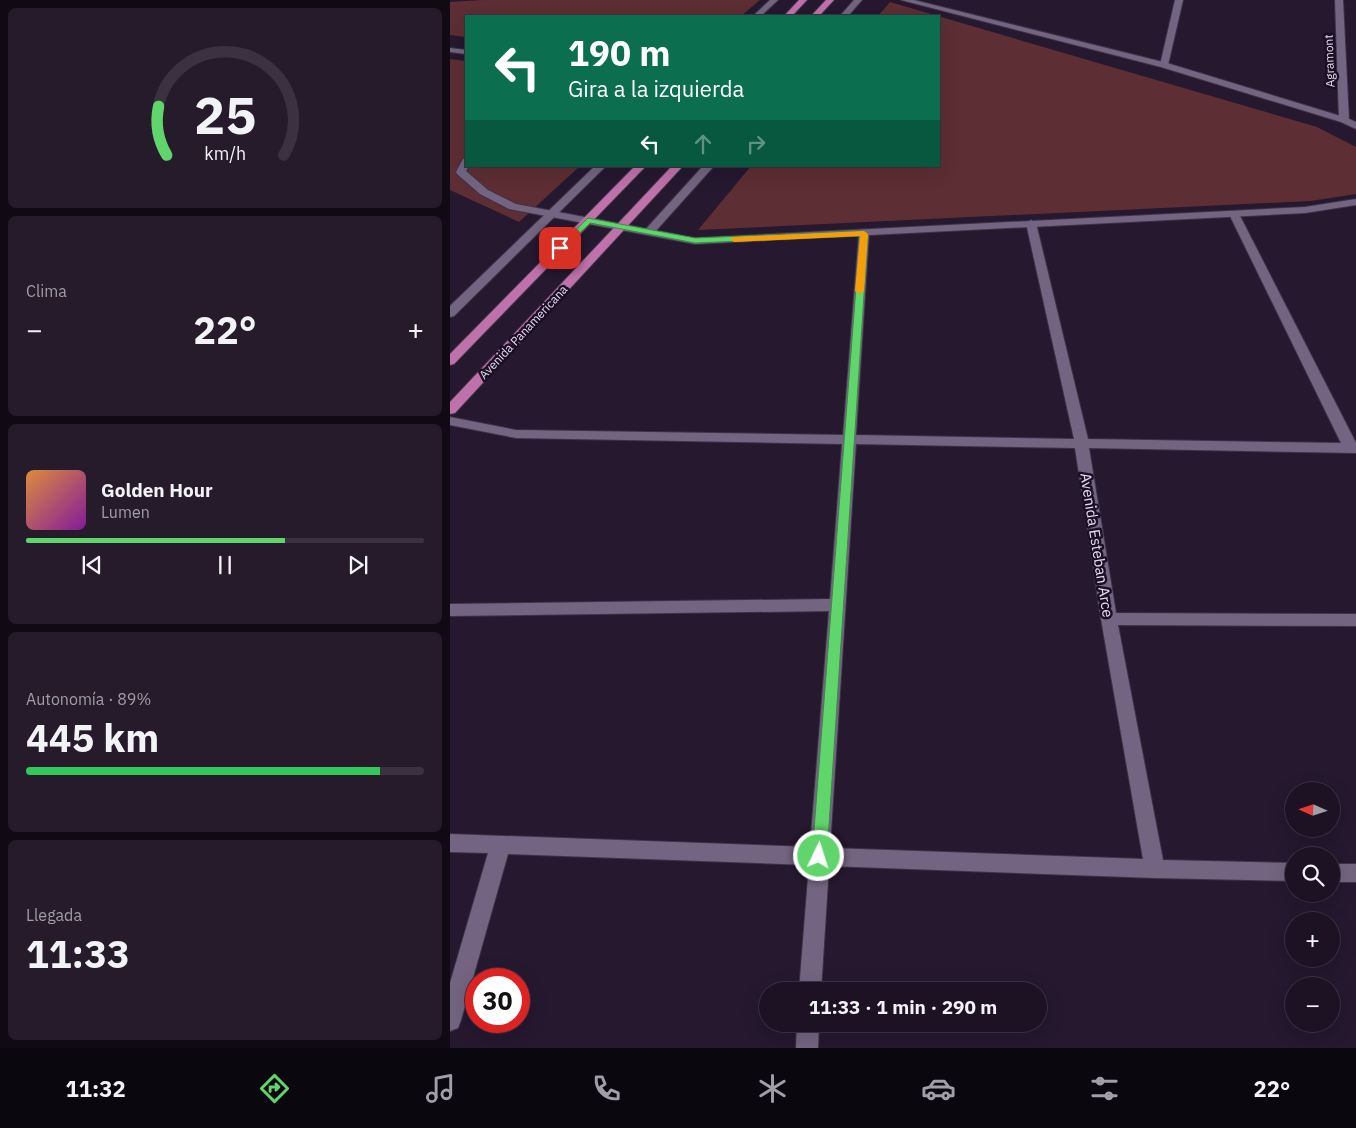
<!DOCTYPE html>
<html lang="es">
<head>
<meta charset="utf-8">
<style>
  :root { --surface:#1c1223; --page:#251b2b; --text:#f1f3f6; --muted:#a09ea6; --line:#3a3241; --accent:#5fd56b }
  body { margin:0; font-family:"IBM Plex Sans",sans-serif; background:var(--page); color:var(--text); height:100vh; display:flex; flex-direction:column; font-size:19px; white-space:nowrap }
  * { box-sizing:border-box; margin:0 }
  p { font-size:16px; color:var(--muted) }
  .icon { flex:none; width:28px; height:28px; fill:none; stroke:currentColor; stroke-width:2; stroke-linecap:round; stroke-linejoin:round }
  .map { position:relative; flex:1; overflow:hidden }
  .panel { display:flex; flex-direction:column; gap:8px; padding:8px; background:#0f0a13; width:450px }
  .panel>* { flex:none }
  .guide { position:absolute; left:15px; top:15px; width:475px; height:152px; border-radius:0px; box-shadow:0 5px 20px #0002,0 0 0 1px var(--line); background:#0b6e4f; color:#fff; overflow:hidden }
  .needle { width:32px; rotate:273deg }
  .fabs { position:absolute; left:835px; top:782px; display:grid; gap:10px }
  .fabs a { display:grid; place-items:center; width:55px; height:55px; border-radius:50%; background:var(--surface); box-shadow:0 5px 20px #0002,0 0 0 1px var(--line); font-size:25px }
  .speed { position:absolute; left:15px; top:968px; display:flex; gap:10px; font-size:25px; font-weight:700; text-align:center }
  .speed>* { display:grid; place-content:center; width:65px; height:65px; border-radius:50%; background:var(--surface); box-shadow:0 5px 20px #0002,0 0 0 1px var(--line); line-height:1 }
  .speed .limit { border:8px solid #d22; background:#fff; color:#111 }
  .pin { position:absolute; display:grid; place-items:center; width:42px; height:42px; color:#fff; margin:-21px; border-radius:10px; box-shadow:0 2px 8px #0006 }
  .me { position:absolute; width:55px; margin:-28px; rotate:4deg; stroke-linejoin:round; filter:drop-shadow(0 0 4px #0008) }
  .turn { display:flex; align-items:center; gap:18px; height:105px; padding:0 20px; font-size:22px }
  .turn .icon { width:65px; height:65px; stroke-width:2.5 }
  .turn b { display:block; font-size:35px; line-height:42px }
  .lanes { display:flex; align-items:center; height:48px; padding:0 20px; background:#0003; justify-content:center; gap:25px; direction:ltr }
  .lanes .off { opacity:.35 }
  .big { font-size:38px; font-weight:800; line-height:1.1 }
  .panel .tile { flex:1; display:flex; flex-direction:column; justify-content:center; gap:8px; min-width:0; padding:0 18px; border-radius:8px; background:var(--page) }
  .panel .dial { align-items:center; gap:0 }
  .dial svg { height:130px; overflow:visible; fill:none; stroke:var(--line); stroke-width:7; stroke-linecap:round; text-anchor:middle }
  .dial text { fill:var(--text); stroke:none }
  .song { display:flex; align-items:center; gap:15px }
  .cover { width:60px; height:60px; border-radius:8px; background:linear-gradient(135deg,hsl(30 70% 55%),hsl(290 70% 35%)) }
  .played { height:5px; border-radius:2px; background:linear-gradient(90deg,var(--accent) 65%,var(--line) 65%) }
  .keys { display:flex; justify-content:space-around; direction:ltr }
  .heat { display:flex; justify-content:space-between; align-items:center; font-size:28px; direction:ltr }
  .charge { height:8px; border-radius:4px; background:linear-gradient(90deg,#34c759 89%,var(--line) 0) }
  .trip { position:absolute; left:309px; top:982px; width:288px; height:50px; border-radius:25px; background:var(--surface); box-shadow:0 5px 20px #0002,0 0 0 1px var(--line); font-weight:800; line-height:50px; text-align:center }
  .menu { display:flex; height:80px; justify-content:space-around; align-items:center; background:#0b070e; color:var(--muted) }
  .menu .icon { width:35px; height:35px }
  .menu .selected { color:var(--accent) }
  .menu b { font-size:22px; color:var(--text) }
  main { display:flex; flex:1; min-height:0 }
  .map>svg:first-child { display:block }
  .green { fill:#5d2e34 }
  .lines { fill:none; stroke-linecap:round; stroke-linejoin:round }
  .minor-casing { stroke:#3e3346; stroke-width:2 }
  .tertiary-casing { stroke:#3e3346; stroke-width:2 }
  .trunk-casing { stroke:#3e3346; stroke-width:2 }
  .minor { fill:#736481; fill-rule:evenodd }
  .tertiary { fill:#736481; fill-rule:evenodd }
  .trunk { fill:#bf71a9; fill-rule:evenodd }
  .route { fill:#5fd56b; stroke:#3e8a46 }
  .slow { fill:#f59e0b }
  .labels { text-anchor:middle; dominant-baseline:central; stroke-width:5; stroke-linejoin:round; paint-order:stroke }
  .far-street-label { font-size:12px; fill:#e6ddee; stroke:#1b0e25 }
  .street-label { font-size:15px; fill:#e6ddee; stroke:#1b0e25 }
</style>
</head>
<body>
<main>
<section class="panel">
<div class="tile dial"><svg viewBox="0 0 100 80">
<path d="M14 69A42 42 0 1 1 86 69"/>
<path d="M14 69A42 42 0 0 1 9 39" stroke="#5fd56b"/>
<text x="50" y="56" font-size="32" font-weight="700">25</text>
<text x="50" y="72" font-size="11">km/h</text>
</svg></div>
<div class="tile"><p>Clima</p>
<div class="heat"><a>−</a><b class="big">22°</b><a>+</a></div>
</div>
<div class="tile">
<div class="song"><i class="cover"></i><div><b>Golden Hour</b><p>Lumen</p></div></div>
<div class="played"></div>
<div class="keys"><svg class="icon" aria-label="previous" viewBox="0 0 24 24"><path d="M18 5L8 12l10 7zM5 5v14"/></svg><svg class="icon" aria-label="pause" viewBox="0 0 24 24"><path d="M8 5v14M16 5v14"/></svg><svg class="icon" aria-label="next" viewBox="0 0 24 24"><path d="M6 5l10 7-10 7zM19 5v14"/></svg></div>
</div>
<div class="tile"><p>Autonomía · 89%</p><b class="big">445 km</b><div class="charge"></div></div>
<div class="tile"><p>Llegada</p><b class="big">11:33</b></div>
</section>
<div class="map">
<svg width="906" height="1048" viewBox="0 0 906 1048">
  <rect width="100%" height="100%" fill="#25182f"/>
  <!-- green -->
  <g class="green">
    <polygon points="33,0 310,0 291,16 16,16 16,37 0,35 0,2"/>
    <polygon points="440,2 867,127 906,147 906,194 861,201 248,230 301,166 489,166 489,16 428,16"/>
    <polygon points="0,59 16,61 16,166 130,166 69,222 0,190"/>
  </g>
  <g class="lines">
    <defs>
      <g id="minor">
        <polygon points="320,0 328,0 311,16 303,16"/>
        <polygon points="404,0 412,0 398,16 390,16"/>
        <polygon points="725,0 733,0 718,65 714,68 710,65"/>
        <polygon points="885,0 893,0 899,120 894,123 889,120"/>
        <polygon points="145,166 156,166 4,316 0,317 0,306"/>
        <polygon points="253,166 264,166 203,234 195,234 194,232 195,230"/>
        <path d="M784,211L789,214L906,443V453L639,448L666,613L906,614V626L668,625L713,860L844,863V881L705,878L379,866L371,991H349L359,865L58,854L11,1020L8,1028L0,1031V983L38,853L0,852V834L360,847L379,611L0,616V604L380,599L392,444L66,438L0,425V417L66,430L393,435L409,233L414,230L419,233L406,435L624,439L576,223L581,220L586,223L638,439L891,443L779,214ZM406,444L625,448L651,619L693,859L380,848Z"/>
        <rect x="881" y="864" width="25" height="18"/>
        <polygon points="347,1024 369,1024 368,1048 346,1048"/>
      </g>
      <g id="tertiary">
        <polygon points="451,0 464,0 717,63 897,118 906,122 906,129 891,122 711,67"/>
        <polygon points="0,48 16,50 16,54 0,52"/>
        <polygon points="16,158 16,166 19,166 16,171 38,190 66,204 245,238 855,207 906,199 906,205 855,213 245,244 59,209 30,194 7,174 6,172 13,159"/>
      </g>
      <g id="trunk">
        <polygon points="349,0 357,0 342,16 334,16"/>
        <polygon points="376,0 384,0 369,16 361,16"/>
        <polygon points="185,166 196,166 4,364 0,365 0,354"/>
        <polygon points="222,166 233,166 5,413 0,414 0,402"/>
      </g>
    </defs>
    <!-- minor casing -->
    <use href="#minor" class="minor-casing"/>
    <!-- tertiary casing -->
    <use href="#tertiary" class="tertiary-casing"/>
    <!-- trunk casing -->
    <use href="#trunk" class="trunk-casing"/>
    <!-- minor -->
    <use href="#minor" class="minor"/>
    <!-- tertiary -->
    <use href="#tertiary" class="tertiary"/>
    <!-- trunk -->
    <use href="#trunk" class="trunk"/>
  </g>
  <!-- route -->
  <polygon class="route" points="138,218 245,238 414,231 418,234 377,856 374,861 369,863 364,861 362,856 410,236 245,243 140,223 113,250 108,250 108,247"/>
  <!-- slow -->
  <polygon class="slow" points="414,231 418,234 414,291 410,294 405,291 410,236 284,242 280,239 284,237"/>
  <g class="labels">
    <!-- far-street labels -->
    <g class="far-street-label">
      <text transform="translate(879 61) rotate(-92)">Agramont</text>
      <text transform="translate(73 332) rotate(-47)">Avenida Panamericana</text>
    </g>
    <!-- street labels -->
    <g class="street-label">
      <text transform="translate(647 545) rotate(81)">Avenida Esteban Arce</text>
    </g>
  </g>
</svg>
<div class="fabs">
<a><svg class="needle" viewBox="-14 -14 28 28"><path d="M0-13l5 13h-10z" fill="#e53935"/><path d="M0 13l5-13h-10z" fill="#a09ea6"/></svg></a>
<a><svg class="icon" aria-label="search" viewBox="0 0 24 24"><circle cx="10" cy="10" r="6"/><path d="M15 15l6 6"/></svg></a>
<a>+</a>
<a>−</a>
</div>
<div class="speed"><div class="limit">30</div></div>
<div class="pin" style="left:110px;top:248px;background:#d93025"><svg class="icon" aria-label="arrive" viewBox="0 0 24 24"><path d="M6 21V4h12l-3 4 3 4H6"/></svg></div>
<svg class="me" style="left:369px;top:856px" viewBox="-20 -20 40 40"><circle r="17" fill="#5fd56b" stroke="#fff" stroke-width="3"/><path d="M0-11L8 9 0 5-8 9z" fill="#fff"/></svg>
<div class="trip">11:33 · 1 min · 290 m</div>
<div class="guide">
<div class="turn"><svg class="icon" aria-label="left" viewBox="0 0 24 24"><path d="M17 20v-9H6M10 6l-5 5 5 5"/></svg><div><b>190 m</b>Gira a la izquierda</div></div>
<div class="lanes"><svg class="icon" aria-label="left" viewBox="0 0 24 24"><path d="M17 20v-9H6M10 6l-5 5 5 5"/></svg><svg class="icon off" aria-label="ahead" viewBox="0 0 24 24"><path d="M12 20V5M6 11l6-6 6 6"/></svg><svg class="icon off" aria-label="right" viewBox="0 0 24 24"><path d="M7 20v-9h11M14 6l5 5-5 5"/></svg></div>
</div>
</div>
</main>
<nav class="menu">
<b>11:32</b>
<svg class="icon selected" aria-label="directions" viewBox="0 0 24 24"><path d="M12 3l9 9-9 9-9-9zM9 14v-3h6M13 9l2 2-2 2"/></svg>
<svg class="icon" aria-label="music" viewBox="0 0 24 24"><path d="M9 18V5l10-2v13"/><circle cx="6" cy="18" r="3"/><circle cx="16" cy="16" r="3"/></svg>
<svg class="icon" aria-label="phone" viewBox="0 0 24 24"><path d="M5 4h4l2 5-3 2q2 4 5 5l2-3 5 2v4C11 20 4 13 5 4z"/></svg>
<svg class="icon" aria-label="climate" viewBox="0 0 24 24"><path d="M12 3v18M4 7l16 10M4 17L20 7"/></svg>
<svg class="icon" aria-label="car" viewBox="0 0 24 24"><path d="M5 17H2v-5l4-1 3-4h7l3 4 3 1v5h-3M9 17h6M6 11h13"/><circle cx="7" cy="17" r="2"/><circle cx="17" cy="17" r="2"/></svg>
<svg class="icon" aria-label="filters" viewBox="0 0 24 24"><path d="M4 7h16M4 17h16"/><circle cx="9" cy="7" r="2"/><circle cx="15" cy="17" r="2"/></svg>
<b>22°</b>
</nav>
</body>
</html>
